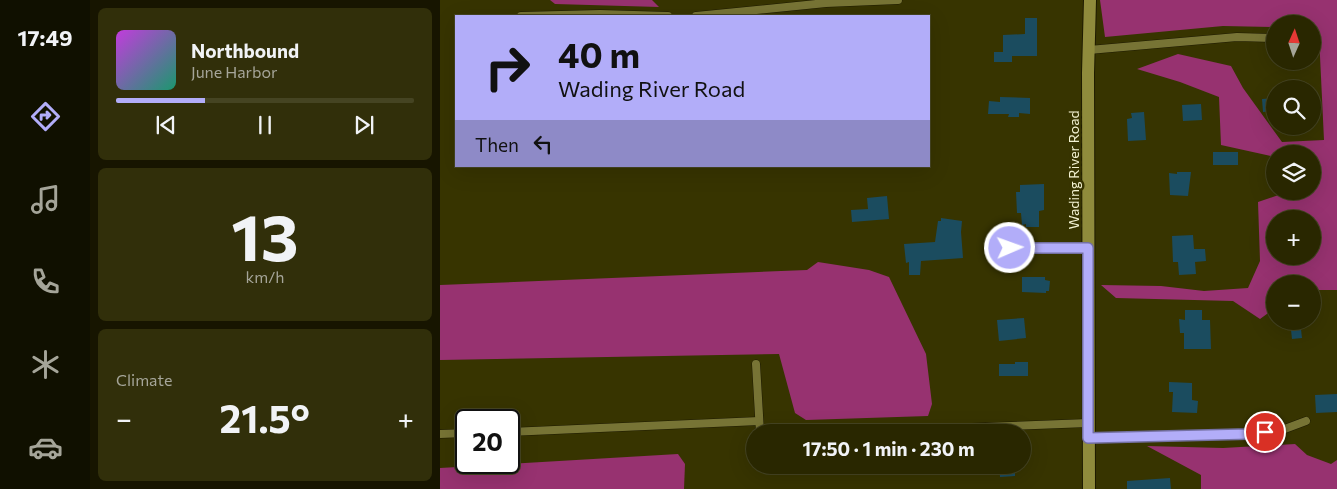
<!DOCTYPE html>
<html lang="en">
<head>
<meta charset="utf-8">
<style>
  :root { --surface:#292700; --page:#312f0a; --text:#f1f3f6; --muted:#a5a599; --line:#454422; --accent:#b2adf9 }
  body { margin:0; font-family:Commissioner,sans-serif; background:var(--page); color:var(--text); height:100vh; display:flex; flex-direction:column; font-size:19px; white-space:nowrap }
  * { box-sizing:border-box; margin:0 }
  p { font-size:16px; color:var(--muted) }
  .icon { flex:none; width:28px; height:28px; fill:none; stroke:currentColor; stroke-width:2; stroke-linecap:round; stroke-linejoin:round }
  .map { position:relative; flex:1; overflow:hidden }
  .details { display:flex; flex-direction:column; gap:8px; padding:8px; background:#171500; width:350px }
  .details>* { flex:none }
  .hud { position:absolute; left:15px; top:15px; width:475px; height:152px; border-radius:0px; box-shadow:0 5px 20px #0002,0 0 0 1px var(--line); background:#b2adf9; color:#111; overflow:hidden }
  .needle { width:32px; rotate:3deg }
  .controls { position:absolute; left:826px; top:15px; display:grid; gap:10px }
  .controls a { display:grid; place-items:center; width:55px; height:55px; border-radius:50%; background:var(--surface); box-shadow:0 5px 20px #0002,0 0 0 1px var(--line); font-size:25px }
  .speed { position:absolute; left:15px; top:409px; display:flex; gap:10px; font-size:25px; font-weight:700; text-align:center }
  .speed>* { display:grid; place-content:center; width:65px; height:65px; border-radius:50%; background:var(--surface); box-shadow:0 5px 20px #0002,0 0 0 1px var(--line); line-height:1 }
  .speed .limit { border:2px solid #111; border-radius:8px; background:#fff; color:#111 }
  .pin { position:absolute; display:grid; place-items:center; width:42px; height:42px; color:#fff; margin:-21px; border:2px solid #fff; border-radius:50%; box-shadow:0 1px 5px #0007 }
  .me { position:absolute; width:55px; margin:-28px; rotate:88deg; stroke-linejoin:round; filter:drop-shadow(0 0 4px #0008) }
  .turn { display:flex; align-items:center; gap:18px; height:105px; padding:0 20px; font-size:22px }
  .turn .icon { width:65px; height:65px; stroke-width:2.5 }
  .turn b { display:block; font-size:35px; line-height:42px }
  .then { display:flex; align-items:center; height:48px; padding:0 20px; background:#0003; gap:10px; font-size:19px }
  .big { font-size:38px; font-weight:700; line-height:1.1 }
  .details .widget { flex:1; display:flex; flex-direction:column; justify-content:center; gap:8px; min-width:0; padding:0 18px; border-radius:8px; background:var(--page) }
  .details .dial { align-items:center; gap:0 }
  .dial b { font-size:65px; line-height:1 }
  .song { display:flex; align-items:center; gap:15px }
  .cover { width:60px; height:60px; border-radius:8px; background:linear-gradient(135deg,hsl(290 70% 55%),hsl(160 70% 35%)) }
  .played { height:5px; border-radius:2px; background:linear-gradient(90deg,var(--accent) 30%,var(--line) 30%) }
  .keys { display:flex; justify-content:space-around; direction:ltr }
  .heat { display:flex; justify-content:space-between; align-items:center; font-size:28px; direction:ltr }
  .trip { position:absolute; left:306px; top:424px; width:285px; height:50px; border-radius:25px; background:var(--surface); box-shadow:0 5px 20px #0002,0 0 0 1px var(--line); font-weight:700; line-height:50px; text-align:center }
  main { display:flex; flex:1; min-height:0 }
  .tab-bar { display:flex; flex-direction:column; width:90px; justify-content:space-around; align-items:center; background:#101000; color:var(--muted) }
  .tab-bar .icon { width:35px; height:35px }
  .tab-bar .current { color:var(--accent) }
  .tab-bar b { font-size:22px; color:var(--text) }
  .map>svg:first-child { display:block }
  .forest { fill:#973270; fill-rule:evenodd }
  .building { fill:#1b4c5f }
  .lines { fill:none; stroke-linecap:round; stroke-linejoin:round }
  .service-casing { stroke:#1e1b00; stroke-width:9 }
  .secondary-casing { stroke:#1e1b00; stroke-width:14 }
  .service { stroke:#777435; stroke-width:8 }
  .secondary { stroke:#8f8b3c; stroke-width:12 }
  .route-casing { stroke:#7470a2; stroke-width:12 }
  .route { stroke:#b2adf9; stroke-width:9 }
  .labels { text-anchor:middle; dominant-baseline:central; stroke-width:5; stroke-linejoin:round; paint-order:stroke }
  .street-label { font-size:14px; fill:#f2f1d1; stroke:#373400 }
</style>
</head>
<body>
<main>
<nav class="tab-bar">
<b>17:49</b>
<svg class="icon current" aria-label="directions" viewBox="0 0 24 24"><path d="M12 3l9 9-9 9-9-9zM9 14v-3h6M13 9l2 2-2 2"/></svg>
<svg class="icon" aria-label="music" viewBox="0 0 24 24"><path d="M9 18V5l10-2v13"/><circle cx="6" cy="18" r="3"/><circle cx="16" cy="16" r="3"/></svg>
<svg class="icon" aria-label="phone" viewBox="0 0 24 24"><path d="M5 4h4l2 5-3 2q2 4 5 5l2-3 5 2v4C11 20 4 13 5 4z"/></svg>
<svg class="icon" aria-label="climate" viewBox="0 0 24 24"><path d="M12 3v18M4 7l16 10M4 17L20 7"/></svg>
<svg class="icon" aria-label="car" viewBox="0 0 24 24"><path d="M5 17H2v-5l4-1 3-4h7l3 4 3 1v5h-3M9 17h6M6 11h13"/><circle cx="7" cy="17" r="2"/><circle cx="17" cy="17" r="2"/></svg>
</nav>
<section class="details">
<div class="widget">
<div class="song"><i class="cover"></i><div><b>Northbound</b><p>June Harbor</p></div></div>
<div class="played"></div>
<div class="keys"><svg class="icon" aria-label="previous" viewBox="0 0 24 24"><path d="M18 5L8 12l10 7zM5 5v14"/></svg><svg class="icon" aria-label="pause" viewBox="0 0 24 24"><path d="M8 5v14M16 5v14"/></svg><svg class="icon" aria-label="next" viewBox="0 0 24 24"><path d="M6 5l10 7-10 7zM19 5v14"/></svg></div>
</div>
<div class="widget dial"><b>13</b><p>km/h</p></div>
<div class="widget"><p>Climate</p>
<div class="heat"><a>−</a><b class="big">21.5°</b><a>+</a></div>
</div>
</section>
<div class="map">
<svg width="897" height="489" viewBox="0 0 897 489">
  <rect width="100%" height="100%" fill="#373400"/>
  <!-- forest -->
  <g class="forest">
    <polygon points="110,0 212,0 219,7 115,4"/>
    <path d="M660,0H897V290H873L872,284H835V308L820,319L793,301L676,298L661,285L721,286L764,291L808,288L820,261L818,202L850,191H872V154H835V157L781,145L779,97L740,82L697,69L738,54L791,66L803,88L842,142L884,140L879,35L873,33L872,24H835V27L783,26L665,37ZM835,219H872V256H835Z"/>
    <polygon points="378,262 429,270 449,277 486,354 492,404 488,416 366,420 355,413 339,354 0,360 0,285 367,270"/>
    <polygon points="855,444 867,455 891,464 897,460 897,489 761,489 761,475 707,446 783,448"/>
    <polygon points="238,454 245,464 244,489 0,489 0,468"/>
  </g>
  <!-- building -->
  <g class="building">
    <polygon points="585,18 597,18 597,56 572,56 572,62 554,62 554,52 563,52 563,35 585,34"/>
    <polygon points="560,97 590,98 590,114 579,113 579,117 568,117 569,114 548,114 549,101 560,102"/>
    <polygon points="835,98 835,111 823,112 822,99"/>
    <polygon points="761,104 762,120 743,121 742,105"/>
    <polygon points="704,112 706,140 688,141 687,119 692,118 691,113"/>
    <rect x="773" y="152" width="25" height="13"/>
    <polygon points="737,172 751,172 748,196 730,195 729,173 737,174"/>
    <polygon points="604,184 604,210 599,211 599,227 586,227 586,224 582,225 581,213 577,213 576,192 580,192 580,185"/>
    <polygon points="447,196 449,219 412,222 411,210 428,209 427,198"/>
    <polygon points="501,218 522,221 521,232 523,258 481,261 480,275 469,275 469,262 466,263 464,244 495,242 498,221 501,221"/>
    <polygon points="753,235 754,249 765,249 766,261 755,262 756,274 739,275 738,262 733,262 732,236"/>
    <polygon points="582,277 605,277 605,280 610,281 609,291 606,291 606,293 582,292"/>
    <polygon points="745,310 762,310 762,320 770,320 771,349 744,349 744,333 740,333 739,319 745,320"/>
    <polygon points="584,318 586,338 559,341 557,320"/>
    <polygon points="850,321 860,321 862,338 852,339"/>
    <polygon points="575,362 588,362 588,376 559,376 559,364 575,364"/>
    <polygon points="729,382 752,383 752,400 758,401 757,413 732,412 733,392 729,392"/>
    <polygon points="897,394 897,412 876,413 875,395"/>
    <polygon points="559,465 575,465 575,476 560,477"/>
    <polygon points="730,478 731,489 687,489 687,481"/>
  </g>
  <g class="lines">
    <defs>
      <g id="service">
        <polyline points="81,16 160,14 228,16"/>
        <polyline points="256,16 386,3 458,0"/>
        <polyline points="649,50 797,37 835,38"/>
        <polyline points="569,249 648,248"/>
        <polyline points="316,364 320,432"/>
        <polyline points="69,432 319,421"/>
        <polyline points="415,432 648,423"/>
        <polyline points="0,434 26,433"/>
        <polyline points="648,438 808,434 842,430 866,421"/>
      </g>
      <polyline id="secondary" points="649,489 648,73 650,0"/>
    </defs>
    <!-- service casing -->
    <use href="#service" class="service-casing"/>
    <!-- secondary casing -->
    <use href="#secondary" class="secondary-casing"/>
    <!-- service -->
    <use href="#service" class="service"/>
    <!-- secondary -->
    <use href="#secondary" class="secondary"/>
  </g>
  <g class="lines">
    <defs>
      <polyline id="route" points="570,248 648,248 648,438 808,434 825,432"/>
    </defs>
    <!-- route casing -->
    <use href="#route" class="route-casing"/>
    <!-- route -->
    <use href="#route" class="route"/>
  </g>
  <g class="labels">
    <!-- street labels -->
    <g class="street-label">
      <text transform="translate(633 170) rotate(-90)">Wading River Road</text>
    </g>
  </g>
</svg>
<div class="controls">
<a><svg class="needle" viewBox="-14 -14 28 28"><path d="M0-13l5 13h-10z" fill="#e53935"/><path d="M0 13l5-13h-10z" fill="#a5a599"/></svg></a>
<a><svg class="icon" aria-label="search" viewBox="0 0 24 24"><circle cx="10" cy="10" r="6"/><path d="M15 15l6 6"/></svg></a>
<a><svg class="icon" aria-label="layers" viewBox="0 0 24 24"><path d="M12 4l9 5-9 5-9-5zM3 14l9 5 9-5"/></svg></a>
<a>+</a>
<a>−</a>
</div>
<div class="speed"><div class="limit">20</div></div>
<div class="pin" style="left:825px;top:432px;background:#d93025"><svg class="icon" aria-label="arrive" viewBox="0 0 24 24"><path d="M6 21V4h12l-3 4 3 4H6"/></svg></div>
<svg class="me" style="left:570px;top:248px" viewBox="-20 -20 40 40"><circle r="17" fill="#b2adf9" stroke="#fff" stroke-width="3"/><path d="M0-11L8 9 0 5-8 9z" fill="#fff"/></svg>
<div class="trip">17:50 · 1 min · 230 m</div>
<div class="hud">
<div class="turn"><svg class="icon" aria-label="right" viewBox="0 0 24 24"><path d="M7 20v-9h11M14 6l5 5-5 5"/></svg><div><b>40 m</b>Wading River Road</div></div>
<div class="then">Then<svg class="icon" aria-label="left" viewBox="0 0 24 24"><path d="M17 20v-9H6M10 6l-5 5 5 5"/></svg></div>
</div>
</div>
</main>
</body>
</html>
